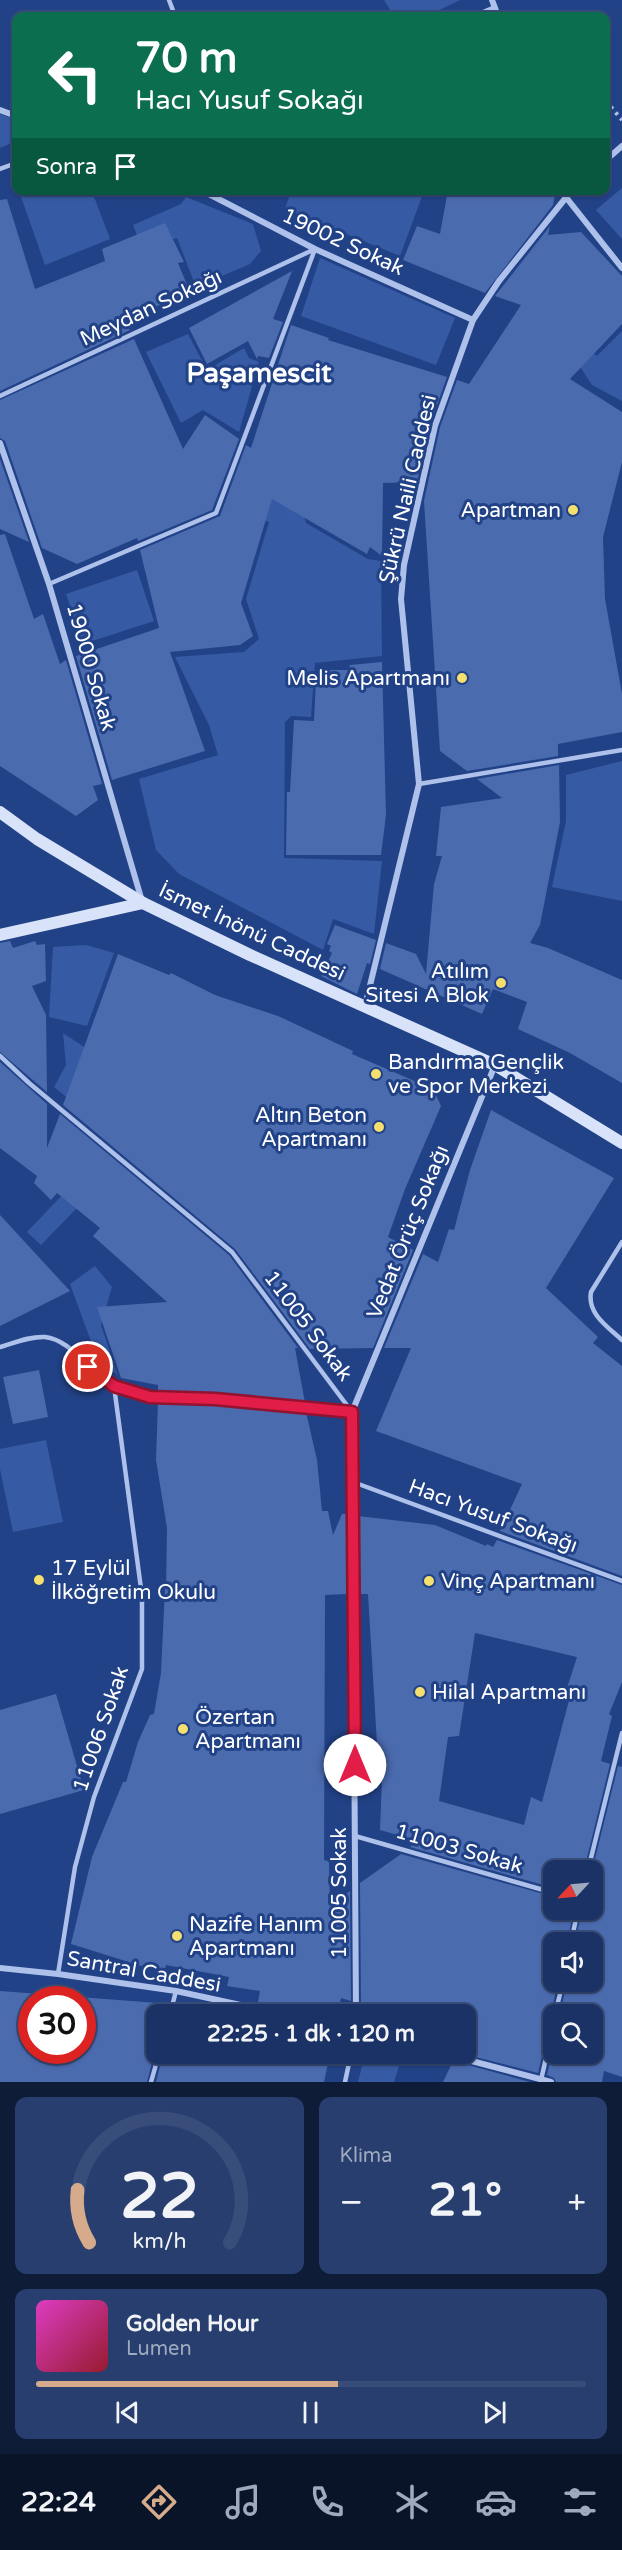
<!DOCTYPE html>
<html lang="tr">
<head>
<meta charset="utf-8">
<style>
  :root { --surface:#1a3265; --page:#273e6e; --text:#f1f3f6; --muted:#9faabf; --line:#384d79; --accent:#d6ab8b }
  body { margin:0; font-family:"Varela Round",sans-serif; background:var(--page); color:var(--text); height:100vh; display:flex; flex-direction:column; font-size:22px; white-space:nowrap }
  * { box-sizing:border-box; margin:0 }
  p { font-size:20px; color:var(--muted) }
  .icon { flex:none; width:33px; height:33px; fill:none; stroke:currentColor; stroke-width:2; stroke-linecap:round; stroke-linejoin:round }
  .map { position:relative; height:2082px; overflow:hidden }
  .side { display:flex; flex-direction:column; gap:15px; padding:15px; background:#0e1c38; flex:1 }
  .side>* { flex:none }
  .hud { position:absolute; left:12px; top:12px; width:598px; height:183px; border-radius:12px; box-shadow:0 2px 4px #0004,0 0 0 2px var(--line); background:#0b6e4f; color:#fff; overflow:hidden }
  .needle { width:39px; rotate:244deg }
  .fabs { position:absolute; left:543px; top:1860px; display:grid; gap:12px }
  .fabs a { display:grid; place-items:center; width:60px; height:60px; border-radius:12px; background:var(--surface); box-shadow:0 2px 4px #0004,0 0 0 2px var(--line); font-size:30px }
  .speed { position:absolute; left:18px; top:1986px; display:flex; gap:12px; font-size:30px; font-weight:700; text-align:center }
  .speed>* { display:grid; place-content:center; width:78px; height:78px; border-radius:50%; background:var(--surface); box-shadow:0 2px 4px #0004,0 0 0 2px var(--line); line-height:1 }
  .speed .limit { border:9px solid #d22; background:#fff; color:#111 }
  .pin { position:absolute; display:grid; place-items:center; width:51px; height:51px; color:#fff; margin:-26px; border:3px solid #fff; border-radius:50%; box-shadow:0 2px 6px #0007 }
  .me { position:absolute; width:66px; margin:-33px; rotate:0deg; stroke-linejoin:round; filter:drop-shadow(0 0 4px #0008) }
  .turn { display:flex; align-items:center; gap:21px; height:126px; padding:0 24px; font-size:27px }
  .turn .icon { width:78px; height:78px; stroke-width:2.5 }
  .turn b { display:block; font-size:42px; line-height:51px }
  .then { display:flex; align-items:center; height:57px; padding:0 24px; background:#0003; gap:12px; font-size:22px }
  .big { font-size:45px; font-weight:800; line-height:1.1 }
  .side .card { flex:1; display:flex; flex-direction:column; justify-content:center; gap:9px; min-width:0; padding:0 21px; border-radius:12px; background:var(--page) }
  .side .dial { align-items:center; gap:0 }
  .dial svg { height:156px; overflow:visible; fill:none; stroke:var(--line); stroke-width:7; stroke-linecap:round; text-anchor:middle }
  .dial text { fill:var(--text); stroke:none }
  .song { display:flex; align-items:center; gap:18px }
  .cover { width:72px; height:72px; border-radius:9px; background:linear-gradient(135deg,hsl(310 70% 55%),hsl(350 70% 35%)) }
  .played { height:6px; border-radius:3px; background:linear-gradient(90deg,var(--accent) 55%,var(--line) 55%) }
  .keys { display:flex; justify-content:space-around; direction:ltr }
  .heat { display:flex; justify-content:space-between; align-items:center; font-size:33px; direction:ltr }
  .side .tiles { flex:1; display:grid; gap:15px; grid-template-columns:1fr 1fr }
  .card:last-child { grid-column:span 2 }
  .trip { position:absolute; left:146px; top:2004px; width:330px; height:60px; border-radius:12px; background:var(--surface); box-shadow:0 2px 4px #0004,0 0 0 2px var(--line); font-weight:800; line-height:60px; text-align:center }
  .tab-bar { display:flex; height:96px; justify-content:space-around; align-items:center; background:#0a1428; color:var(--muted) }
  .tab-bar .icon { width:42px; height:42px }
  .tab-bar .current { color:var(--accent) }
  .tab-bar b { font-size:27px; color:var(--text) }
  .map>svg:first-child { display:block }
  .green { fill:#365aa4 }
  .building { fill:#4b6baf; fill-rule:evenodd }
  .lines { fill:none; stroke-linecap:round; stroke-linejoin:round }
  .path { stroke:#adc1ea; stroke-width:4; stroke-dasharray:3 4.5; stroke-linecap:butt }
  .lane { stroke:#adc1ea; stroke-width:4.5 }
  .street { stroke:#adc1ea; stroke-width:6 }
  .secondary { stroke:#d8e2f8; stroke-width:12 }
  .route-casing { stroke:#92132f; stroke-width:15 }
  .route { stroke:#e11d48; stroke-width:10 }
  .poi-dot { fill:#f5df6f; stroke:#224287; stroke-width:2 }
  .labels { text-anchor:middle; dominant-baseline:central; stroke-width:6; stroke-linejoin:round; paint-order:stroke }
  .street-label { font-size:21px; fill:#fff; stroke:#224287 }
  .poi-label { font-size:21px; fill:#fff; stroke:#224287; text-anchor:start }
  .district-label { font-size:27px; font-weight:bold; fill:#fff; stroke:#224287 }
</style>
</head>
<body>
<div class="map">
<svg width="622" height="2082" viewBox="0 0 622 2082">
  <rect width="100%" height="100%" fill="#224287"/>
  <!-- green -->
  <g class="green">
    <polygon points="384,0 460,0 427,16 394,16"/>
    <polygon points="0,114 16,120 16,141 0,148"/>
    <polygon points="622,188 622,239 596,210"/>
    <polygon points="19,191 95,191 93,194 110,239 45,265"/>
    <polygon points="291,191 291,190 424,191 400,256 285,209"/>
    <polygon points="186,197 253,224 261,251 250,264 196,287 177,238 142,248 133,225 181,204"/>
    <polygon points="320,258 455,318 436,365 301,316"/>
    <polygon points="568,330 597,356 622,331 622,401 592,385 571,353"/>
    <polygon points="188,334 207,370 244,348 249,358 259,362 239,432 203,410 181,423 146,352"/>
    <polygon points="242,486 301,507 306,523 368,559 381,561 382,656 315,663 311,717 291,716 285,722 284,858 382,861 374,934 333,919 323,950 179,874 156,850 139,779 218,755 209,725 175,657 244,652 259,639 246,599 269,522 233,509"/>
    <polygon points="137,570 154,621 83,644 66,594"/>
    <polygon points="622,761 622,901 552,887 566,821 566,775"/>
    <polygon points="86,945 114,953 87,1026 49,1017 53,947"/>
    <polygon points="63,1033 104,1060 79,1107 54,1087 66,1065"/>
    <polygon points="88,1168 102,1182 41,1245 27,1232"/>
    <polygon points="95,1266 112,1287 101,1325 118,1376 96,1355 70,1284"/>
    <polygon points="46,1440 63,1522 13,1532 0,1469 0,1449"/>
    <polygon points="365,2054 386,2054 401,2059 394,2082 358,2082"/>
  </g>
  <!-- building -->
  <g class="building">
    <polygon points="448,190 556,190 553,205 485,293 403,260 417,226 440,234"/>
    <polygon points="7,199 35,289 105,261 102,249 165,223 184,262 178,263 190,292 125,320 130,330 0,391 0,200"/>
    <polygon points="550,226 548,235 581,232 622,276 622,324 570,379 622,412 622,462 603,537 605,599 622,694 622,732 558,744 558,756 467,771 440,751 424,501 440,427 457,380 469,384 521,305 495,296"/>
    <polygon points="292,271 273,319 283,322 269,358 258,356 257,359 248,341 207,364 189,328"/>
    <polygon points="291,325 329,338 328,340 447,377 430,425 417,482 383,483 382,556 370,547 367,554 272,499 241,603 253,636 240,645 170,652 205,751 112,780 76,656 159,628 140,550 220,516 246,445 251,448"/>
    <polygon points="134,339 183,449 205,415 239,439 212,510 138,541 137,538 77,564 42,548 5,441 0,438 0,400"/>
    <polygon points="0,459 29,542 0,529"/>
    <polygon points="5,534 34,619 43,614 60,664 66,660 102,784 93,786 98,800 76,816 0,766 0,535"/>
    <polygon points="382,662 386,815 381,855 286,855 287,792 290,792 294,720 314,721 316,680 321,681 322,670 349,670 350,665"/>
    <polygon points="559,765 560,822 540,925 530,943 548,948 622,980 622,1083 570,1053 518,1029 527,1002 493,989 482,1014 380,969 386,943 416,954 426,974 434,884 442,856 436,856 441,807 502,798 477,779"/>
    <polygon points="335,925 376,940 370,964 367,963 357,994 321,976 332,953 329,951 331,946 327,944"/>
    <polygon points="10,941 13,948 35,941 37,945 45,944 46,981 32,986 46,1015 47,1092 0,1052 0,943"/>
    <polygon points="118,954 169,975 171,973 215,995 278,1016 353,1051 352,1054 433,1089 441,1106 405,1189 388,1237 413,1250 373,1348 310,1349 235,1249 63,1105"/>
    <polygon points="0,1062 47,1104 47,1148 60,1114 229,1255 298,1348 295,1348 305,1403 215,1395 158,1393 158,1385 121,1378 97,1307 167,1302 93,1236 100,1228 57,1193 51,1200 34,1183 37,1176 0,1148"/>
    <polygon points="491,1110 614,1178 546,1288 598,1337 593,1343 622,1366 622,1576 500,1531 522,1484 376,1431 411,1348 384,1348 423,1254 438,1262 449,1229 454,1230 470,1170"/>
    <polygon points="0,1215 70,1291 0,1326"/>
    <polygon points="39,1370 48,1417 13,1424 3,1377"/>
    <polygon points="158,1402 215,1403 306,1412 317,1460 322,1511 328,1511 333,1535 342,1514 347,1514 348,1594 325,1595 324,1860 329,1861 330,1905 350,1891 351,2001 341,1998 338,2011 258,2002 260,1991 227,1986 229,1977 166,1965 164,1973 71,1944 92,1857 123,1782 126,1782 138,1742 150,1715 154,1714 161,1673 165,1588 166,1588 167,1528 156,1460"/>
    <path d="M358,1516L435,1525L486,1546L487,1544L493,1547L497,1540L622,1585V1682L609,1714L612,1716L601,1761L610,1764L584,1870H554V1888L410,1847L419,1841L380,1830L382,1779L379,1777L368,1594H358ZM475,1633L577,1657L566,1691L571,1693L542,1802L531,1797L524,1825L439,1801L448,1737L459,1736Z"/>
    <polygon points="56,1694 84,1790 0,1814 0,1710"/>
    <polygon points="618,1766 622,1767 622,2077 604,2071 602,2082 556,2082 554,2078 547,2075 554,2045 554,2054 592,2054 592,2014 560,2014 567,1982 592,1982 592,1942 575,1942 582,1910 592,1910 592,1871"/>
    <polygon points="401,1854 554,1897 554,1910 574,1910 567,1942 554,1942 554,1982 558,1982 551,2013 554,2019 550,2022 538,2073 464,2054 465,2037 476,2014 394,2014 361,2004 360,1883"/>
    <path d="M0,1991L158,2003L147,2054H154L147,2082H0ZM32,2000H82V2050H32Z"/>
    <polygon points="163,2054 330,2054 324,2082 156,2082"/>
    <polygon points="453,2061 530,2082 443,2082"/>
  </g>
  <g class="lines">
    <!-- path -->
    <polyline class="path" points="606,101 622,120"/>
    <!-- lane -->
    <g class="lane">
      <polyline points="169,0 175,16"/>
      <polyline points="474,16 495,7"/>
      <polyline points="0,169 16,163"/>
      <polyline points="0,396 315,249"/>
      <polyline points="49,584 216,513 315,249"/>
      <polyline points="419,784 622,750"/>
      <polyline points="0,1056 29,1083 232,1252 352,1412"/>
      <path d="M622,1242L591,1292C587,1314 608,1327 622,1340"/>
      <path d="M0,1347C14,1343 30,1336 45,1337C75,1340 94,1382 128,1392C156,1400 186,1398 215,1399C260,1402 306,1408 352,1412"/>
      <polyline points="353,1482 622,1581"/>
      <polyline points="355,1836 554,1893"/>
      <polyline points="588,1870 622,1733"/>
      <polyline points="571,1942 578,1910"/>
      <polyline points="58,1974 75,1867 94,1797 142,1669 142,1596 114,1386"/>
      <polyline points="170,2014 176,1991"/>
      <polyline points="555,2014 563,1982"/>
      <polyline points="541,2080 554,2023"/>
      <polyline points="151,2082 159,2054"/>
      <polyline points="345,2082 351,2054"/>
    </g>
    <!-- street -->
    <g class="street">
      <polyline points="492,0 498,16"/>
      <polyline points="0,110 16,116"/>
      <polyline points="606,160 622,146"/>
      <polyline points="201,190 315,249 473,320"/>
      <polyline points="563,190 565,196 622,268"/>
      <polyline points="0,443 49,584 142,901"/>
      <polyline points="365,1006 419,784 401,599 404,565 435,426 473,320 499,281 572,190"/>
      <polyline points="0,1968 58,1974 176,1991 282,2014"/>
      <polyline points="356,2014 352,1412 495,1065"/>
      <polyline points="445,2054 551,2082"/>
    </g>
    <!-- secondary -->
    <g class="secondary">
      <polyline points="0,812 37,839 143,903 250,955 495,1065 622,1143"/>
      <polyline points="0,935 143,903"/>
    </g>
  </g>
  <g class="lines">
    <defs>
      <polyline id="route" points="88,1367 114,1386 150,1397 215,1399 352,1412 355,1765"/>
    </defs>
    <!-- route casing -->
    <use href="#route" class="route-casing"/>
    <!-- route -->
    <use href="#route" class="route"/>
  </g>
  <!-- markers -->
  <g class="poi-dot">
    <circle cx="573" cy="510" r="6"/>
    <circle cx="462" cy="678" r="6"/>
    <circle cx="501" cy="983" r="6"/>
    <circle cx="376" cy="1074" r="6"/>
    <circle cx="379" cy="1127" r="6"/>
    <circle cx="39" cy="1580" r="6"/>
    <circle cx="429" cy="1581" r="6"/>
    <circle cx="420" cy="1692" r="6"/>
    <circle cx="183" cy="1729" r="6"/>
    <circle cx="177" cy="1936" r="6"/>
  </g>
  <g class="labels">
    <!-- street labels -->
    <g class="street-label">
      <text transform="translate(343 242) rotate(25)">19002 Sokak</text>
      <text transform="translate(151 308) rotate(-25)">Meydan Sokağı</text>
      <text transform="translate(408 489) rotate(-77)">Şükrü Naili Caddesi</text>
      <text transform="translate(91 667) rotate(74)">19000 Sokak</text>
      <text transform="translate(252 932) rotate(25)">İsmet İnönü Caddesi</text>
      <text transform="translate(408 1232) rotate(-68)">Vedat Örüç Sokağı</text>
      <text transform="translate(308 1326) rotate(53)">11005 Sokak</text>
      <text transform="translate(493 1516) rotate(20)">Hacı Yusuf Sokağı</text>
      <text transform="translate(101 1729) rotate(-71)">11006 Sokak</text>
      <text transform="translate(459 1849) rotate(16)">11003 Sokak</text>
      <text transform="translate(339 1893) rotate(-90)">11005 Sokak</text>
      <text transform="translate(144 1972) rotate(10)">Santral Caddesi</text>
    </g>
    <!-- poi labels -->
    <g class="poi-label">
      <text x="561" y="510" text-anchor="end">Apartman</text>
      <text x="450" y="678" text-anchor="end">Melis Apartmanı</text>
      <text x="489" y="971" text-anchor="end">Atılım<tspan x="489" dy="24">Sitesi A Blok</tspan></text>
      <text x="388" y="1062">Bandırma Gençlik<tspan x="388" dy="24">ve Spor Merkezi</tspan></text>
      <text x="367" y="1115" text-anchor="end">Altın Beton<tspan x="367" dy="24">Apartmanı</tspan></text>
      <text x="51" y="1568">17 Eylül<tspan x="51" dy="24">İlköğretim Okulu</tspan></text>
      <text x="441" y="1581">Vinç Apartmanı</text>
      <text x="432" y="1692">Hilal Apartmanı</text>
      <text x="195" y="1717">Özertan<tspan x="195" dy="24">Apartmanı</tspan></text>
      <text x="189" y="1924">Nazife Hanım<tspan x="189" dy="24">Apartmanı</tspan></text>
    </g>
    <!-- district labels -->
    <g class="district-label">
      <text x="259" y="373">Paşamescit</text>
    </g>
  </g>
</svg>
<div class="fabs">
<a><svg class="needle" viewBox="-14 -14 28 28"><path d="M0-13l5 13h-10z" fill="#e53935"/><path d="M0 13l5-13h-10z" fill="#9faabf"/></svg></a>
<a><svg class="icon" aria-label="sound" viewBox="0 0 24 24"><path d="M4 9h4l5-4v14l-5-4H4zM17 9q2 3 0 6"/></svg></a>
<a><svg class="icon" aria-label="search" viewBox="0 0 24 24"><circle cx="10" cy="10" r="6"/><path d="M15 15l6 6"/></svg></a>
</div>
<div class="speed"><div class="limit">30</div></div>
<div class="pin" style="left:88px;top:1367px;background:#d93025"><svg class="icon" aria-label="arrive" viewBox="0 0 24 24"><path d="M6 21V4h12l-3 4 3 4H6"/></svg></div>
<svg class="me" style="left:355px;top:1765px" viewBox="-20 -20 40 40"><circle r="19" fill="#fff"/><path d="M0-13L10 11 0 6-10 11z" fill="#e11d48"/></svg>
<div class="trip">22:25 · 1 dk · 120 m</div>
<div class="hud">
<div class="turn"><svg class="icon" aria-label="left" viewBox="0 0 24 24"><path d="M17 20v-9H6M10 6l-5 5 5 5"/></svg><div><b>70 m</b>Hacı Yusuf Sokağı</div></div>
<div class="then">Sonra<svg class="icon" aria-label="arrive" viewBox="0 0 24 24"><path d="M6 21V4h12l-3 4 3 4H6"/></svg></div>
</div>
</div>
<section class="side">
<div class="tiles">
<div class="card dial"><svg viewBox="0 0 100 80">
<path d="M14 69A42 42 0 1 1 86 69"/>
<path d="M14 69A42 42 0 0 1 8 42" stroke="#d6ab8b"/>
<text x="50" y="56" font-size="32" font-weight="700">22</text>
<text x="50" y="72" font-size="11">km/h</text>
</svg></div>
<div class="card"><p>Klima</p>
<div class="heat"><a>−</a><b class="big">21°</b><a>+</a></div>
</div>
<div class="card">
<div class="song"><i class="cover"></i><div><b>Golden Hour</b><p>Lumen</p></div></div>
<div class="played"></div>
<div class="keys"><svg class="icon" aria-label="previous" viewBox="0 0 24 24"><path d="M18 5L8 12l10 7zM5 5v14"/></svg><svg class="icon" aria-label="pause" viewBox="0 0 24 24"><path d="M8 5v14M16 5v14"/></svg><svg class="icon" aria-label="next" viewBox="0 0 24 24"><path d="M6 5l10 7-10 7zM19 5v14"/></svg></div>
</div>
</div>
</section>
<nav class="tab-bar">
<b>22:24</b>
<svg class="icon current" aria-label="directions" viewBox="0 0 24 24"><path d="M12 3l9 9-9 9-9-9zM9 14v-3h6M13 9l2 2-2 2"/></svg>
<svg class="icon" aria-label="music" viewBox="0 0 24 24"><path d="M9 18V5l10-2v13"/><circle cx="6" cy="18" r="3"/><circle cx="16" cy="16" r="3"/></svg>
<svg class="icon" aria-label="phone" viewBox="0 0 24 24"><path d="M5 4h4l2 5-3 2q2 4 5 5l2-3 5 2v4C11 20 4 13 5 4z"/></svg>
<svg class="icon" aria-label="climate" viewBox="0 0 24 24"><path d="M12 3v18M4 7l16 10M4 17L20 7"/></svg>
<svg class="icon" aria-label="car" viewBox="0 0 24 24"><path d="M5 17H2v-5l4-1 3-4h7l3 4 3 1v5h-3M9 17h6M6 11h13"/><circle cx="7" cy="17" r="2"/><circle cx="17" cy="17" r="2"/></svg>
<svg class="icon" aria-label="filters" viewBox="0 0 24 24"><path d="M4 7h16M4 17h16"/><circle cx="9" cy="7" r="2"/><circle cx="15" cy="17" r="2"/></svg>
</nav>
</body>
</html>
